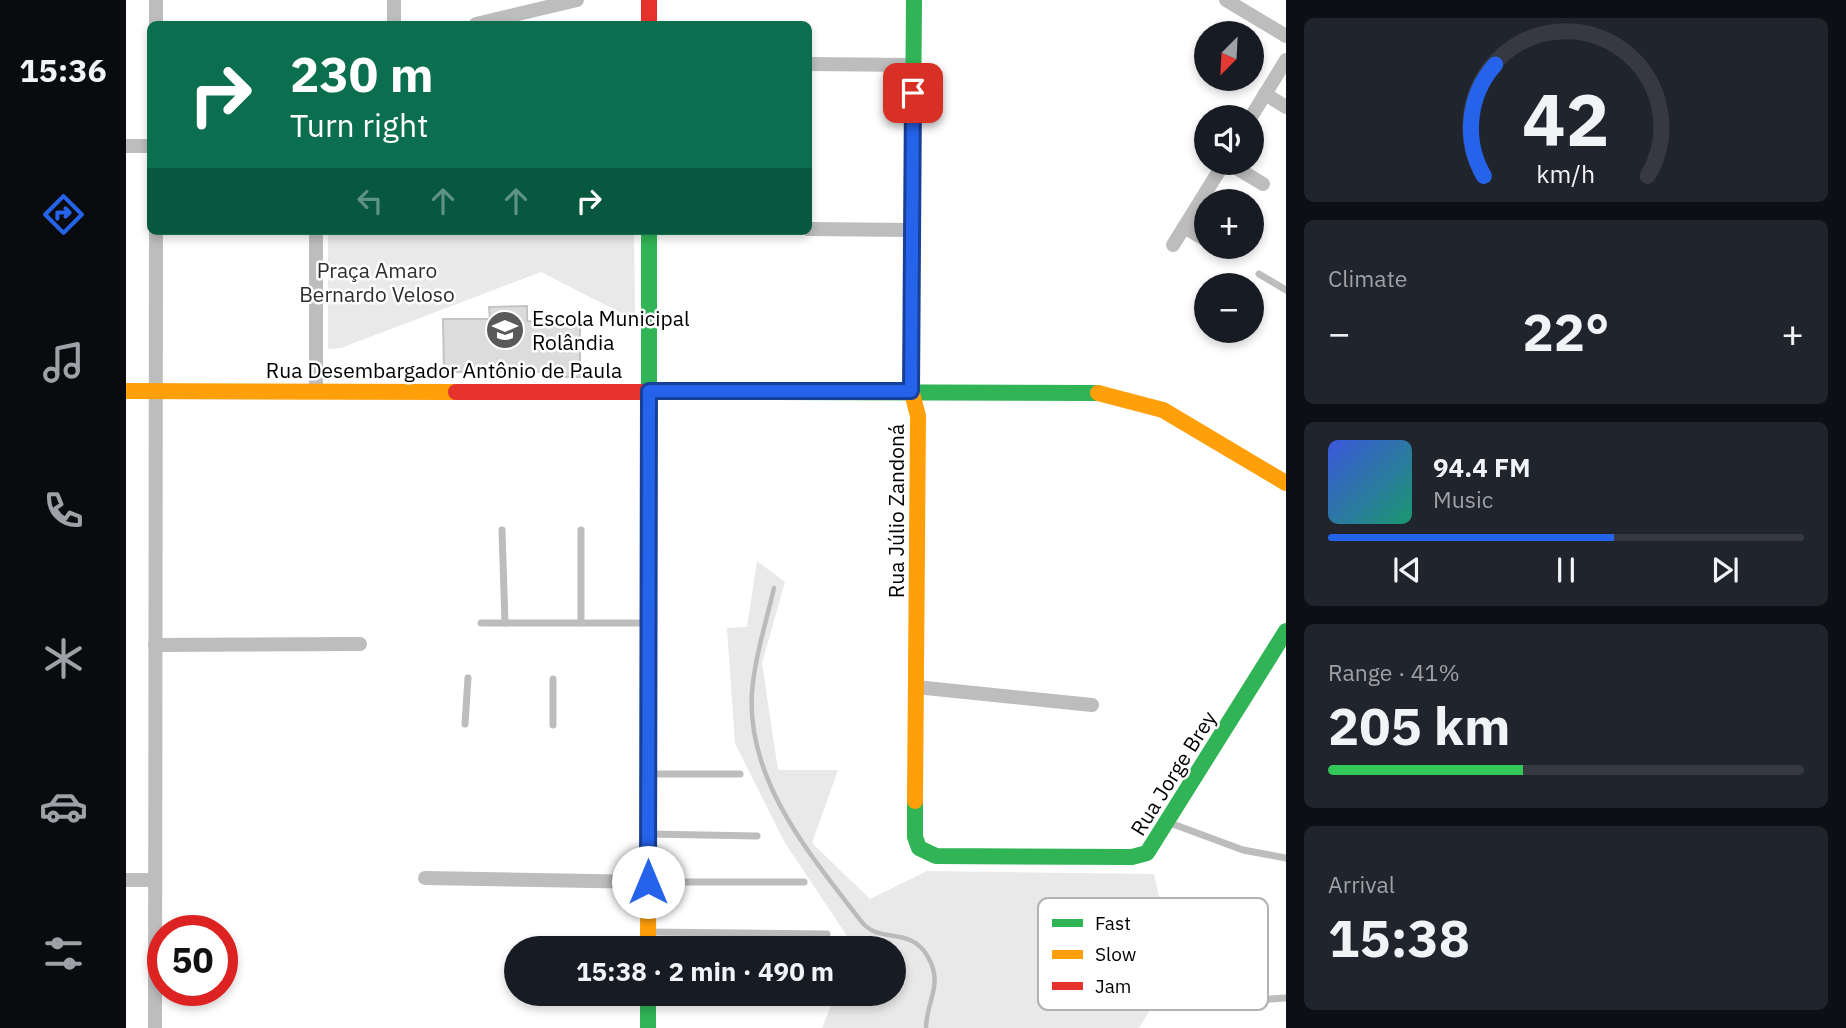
<!DOCTYPE html>
<html lang="en">
<head>
<meta charset="utf-8">
<style>
  :root { --surface:#171b24; --page:#20242c; --text:#f1f3f6; --muted:#9ea1a6; --line:#363941; --accent:#2563eb }
  body { margin:0; font-family:"IBM Plex Sans",sans-serif; background:var(--page); color:var(--text); height:100vh; display:flex; flex-direction:column; font-size:26px; white-space:nowrap }
  * { box-sizing:border-box; margin:0 }
  p { font-size:23px; color:var(--muted) }
  .icon { flex:none; width:38px; height:38px; fill:none; stroke:currentColor; stroke-width:2; stroke-linecap:round; stroke-linejoin:round }
  .map { position:relative; flex:1; overflow:hidden }
  .side { display:flex; flex-direction:column; gap:18px; padding:18px; background:#0d0f14; width:560px }
  .side>* { flex:none }
  .hud { position:absolute; left:21px; top:21px; width:665px; height:214px; border-radius:10px; box-shadow:0 4px 10px #0003; background:#0b6e4f; color:#fff; overflow:hidden }
  .needle { width:46px; rotate:204deg }
  .tools { position:absolute; left:1068px; top:21px; display:grid; gap:14px }
  .tools a { display:grid; place-items:center; width:70px; height:70px; border-radius:50%; background:var(--surface); box-shadow:0 4px 10px #0003; font-size:35px }
  .speed { position:absolute; left:21px; top:915px; display:flex; gap:14px; font-size:35px; font-weight:700; text-align:center }
  .speed>* { display:grid; place-content:center; width:91px; height:91px; border-radius:50%; background:var(--surface); box-shadow:0 4px 10px #0003; line-height:1 }
  .speed .limit { border:10px solid #d22; background:#fff; color:#111 }
  .pin { position:absolute; display:grid; place-items:center; width:60px; height:60px; color:#fff; margin:-30px; border-radius:14px; box-shadow:0 4px 10px #0006 }
  .me { position:absolute; width:77px; margin:-38px; rotate:0deg; stroke-linejoin:round; filter:drop-shadow(0 0 5px #0008) }
  .turn { display:flex; align-items:center; gap:24px; height:147px; padding:0 28px; font-size:32px }
  .turn .icon { width:91px; height:91px; stroke-width:2.5 }
  .turn b { display:block; font-size:49px; line-height:60px }
  .lanes { display:flex; align-items:center; height:66px; padding:0 28px; background:#0003; justify-content:center; gap:35px; direction:ltr }
  .lanes .off { opacity:.35 }
  .big { font-size:52px; font-weight:800; line-height:1.1 }
  .side .widget { flex:1; display:flex; flex-direction:column; justify-content:center; gap:10px; min-width:0; padding:0 24px; border-radius:10px; background:var(--page) }
  .side .dial { align-items:center; gap:0 }
  .dial svg { height:182px; overflow:visible; fill:none; stroke:var(--line); stroke-width:7; stroke-linecap:round; text-anchor:middle }
  .dial text { fill:var(--text); stroke:none }
  .song { display:flex; align-items:center; gap:21px }
  .cover { width:84px; height:84px; border-radius:10px; background:linear-gradient(135deg,hsl(230 70% 55%),hsl(160 70% 35%)) }
  .played { height:7px; border-radius:4px; background:linear-gradient(90deg,var(--accent) 60%,var(--line) 60%) }
  .keys { display:flex; justify-content:space-around; direction:ltr }
  .heat { display:flex; justify-content:space-between; align-items:center; font-size:38px; direction:ltr }
  .charge { height:10px; border-radius:5px; background:linear-gradient(90deg,#34c759 41%,var(--line) 0) }
  .trip { position:absolute; left:378px; top:936px; width:402px; height:70px; border-radius:35px; background:var(--surface); box-shadow:0 4px 10px #0003; font-weight:800; line-height:70px; text-align:center }
  main { display:flex; flex:1; min-height:0 }
  .tab-bar { display:flex; flex-direction:column; width:126px; justify-content:space-around; align-items:center; background:#090b0e; color:var(--muted) }
  .tab-bar .icon { width:49px; height:49px }
  .tab-bar .active { color:var(--accent) }
  .tab-bar b { font-size:32px; color:var(--text) }
  .map>svg:first-child { display:block }
  .green { fill:#e9e9e9 }
  .lines { fill:none; stroke-linecap:round; stroke-linejoin:round }
  .stream { stroke:#bbb; stroke-width:4.5 }
  .building { fill:#dcdcdc; stroke:#c4c4c4; stroke-width:2 }
  .lane { stroke:#bdbdbd; stroke-width:7 }
  .street { stroke:#bdbdbd; stroke-width:14 }
  .fast { stroke:#30b455; stroke-width:16 }
  .slow { stroke:#ff9f0a; stroke-width:16 }
  .jam { stroke:#e5322d; stroke-width:16 }
  .route-casing { stroke:#184099; stroke-width:18 }
  .route { stroke:#2563eb; stroke-width:12 }
  .labels { text-anchor:middle; dominant-baseline:central; stroke-width:5; stroke-linejoin:round; paint-order:stroke }
  .park-label { font-size:21px; fill:#2e2e2e; stroke:#fff }
  .poi-label { font-size:21px; fill:#000; stroke:#fff; text-anchor:start }
  .street-label { font-size:21px; fill:#000; stroke:#fff }
  .key { fill:#fff; stroke:#b2b2b2; stroke-width:2 }
  .key-label { font-size:19px; fill:#000 }
</style>
</head>
<body>
<main>
<nav class="tab-bar">
<b>15:36</b>
<svg class="icon active" aria-label="directions" viewBox="0 0 24 24"><path d="M12 3l9 9-9 9-9-9zM9 14v-3h6M13 9l2 2-2 2"/></svg>
<svg class="icon" aria-label="music" viewBox="0 0 24 24"><path d="M9 18V5l10-2v13"/><circle cx="6" cy="18" r="3"/><circle cx="16" cy="16" r="3"/></svg>
<svg class="icon" aria-label="phone" viewBox="0 0 24 24"><path d="M5 4h4l2 5-3 2q2 4 5 5l2-3 5 2v4C11 20 4 13 5 4z"/></svg>
<svg class="icon" aria-label="climate" viewBox="0 0 24 24"><path d="M12 3v18M4 7l16 10M4 17L20 7"/></svg>
<svg class="icon" aria-label="car" viewBox="0 0 24 24"><path d="M5 17H2v-5l4-1 3-4h7l3 4 3 1v5h-3M9 17h6M6 11h13"/><circle cx="7" cy="17" r="2"/><circle cx="17" cy="17" r="2"/></svg>
<svg class="icon" aria-label="filters" viewBox="0 0 24 24"><path d="M4 7h16M4 17h16"/><circle cx="9" cy="7" r="2"/><circle cx="15" cy="17" r="2"/></svg>
</nav>
<div class="map">
<svg width="1160" height="1028" viewBox="0 0 1160 1028">
  <rect width="100%" height="100%" fill="#fff"/>
  <!-- green -->
  <g class="green">
    <polygon points="219,231 508,231 509,313 495,313 415,272 215,348 202,349 202,235"/>
    <polygon points="631,561 659,582 636,663 652,770 712,770 686,843 744,899 801,871 1028,874 1050,968 1013,1028 696,1028 710,994 768,994 768,948 729,948 659,843 609,743 601,628 621,627"/>
  </g>
  <g class="lines">
    <!-- stream -->
    <path class="stream" d="M648,588C640,623 629,656 626,692C620,780 685,856 735,921C753,945 784,925 802,957C818,985 800,1001 800,1028"/>
  </g>
  <!-- building -->
  <polygon class="building" points="401,306 401,321 454,322 454,377 418,377 418,372 318,372 317,319 364,319 363,307"/>
  <g class="lines">
    <!-- lane -->
    <g class="lane">
      <polyline points="1133,274 1160,290"/>
      <polyline points="376,530 379,623"/>
      <polyline points="355,623 519,623"/>
      <polyline points="455,623 455,530"/>
      <polyline points="339,724 342,678"/>
      <polyline points="427,725 427,679"/>
      <polyline points="523,774 614,774"/>
      <polyline points="1044,823 1117,850 1160,858"/>
      <polyline points="523,834 631,836"/>
      <polyline points="523,882 678,882"/>
      <polyline points="523,932 701,934"/>
      <polyline points="1072,1004 1160,998"/>
    </g>
    <!-- street -->
    <g class="street">
      <polyline points="1100,0 1160,36"/>
      <polyline points="30,24 30,0"/>
      <polyline points="268,24 268,0"/>
      <polyline points="350,24 451,0"/>
      <polyline points="682,64 787,65"/>
      <polyline points="1139,94 1160,107"/>
      <polyline points="1125,117 1160,60"/>
      <polyline points="0,146 24,146"/>
      <polyline points="1102,163 1137,184"/>
      <polyline points="1058,227 1080,240"/>
      <polyline points="682,229 786,230"/>
      <polyline points="190,231 190,391"/>
      <polyline points="1047,245 1098,163"/>
      <polyline points="1090,247 1096,250"/>
      <polyline points="29,645 234,644"/>
      <polyline points="790,687 966,705"/>
      <polyline points="299,878 522,882"/>
      <polyline points="0,880 29,880"/>
      <polyline points="29,1028 30,231"/>
    </g>
    <!-- fast -->
    <g class="fast">
      <polyline points="785,389 788,0"/>
      <polyline points="643,392 972,393"/>
      <polyline points="523,561 523,231"/>
      <polyline points="789,801 789,837 793,848 810,856 1006,857 1021,853 1160,631"/>
      <polyline points="522,994 522,1028"/>
    </g>
    <!-- slow -->
    <g class="slow">
      <polyline points="785,389 792,416 789,801"/>
      <polyline points="0,391 330,392"/>
      <polyline points="972,393 1037,410 1160,483"/>
      <polyline points="522,948 523,561"/>
    </g>
    <!-- jam -->
    <g class="jam">
      <polyline points="523,0 523,24"/>
      <polyline points="330,392 643,392"/>
    </g>
  </g>
  <g class="lines">
    <defs>
      <polyline id="route" points="522,882 523,391 785,391 787,93"/>
    </defs>
    <!-- route casing -->
    <use href="#route" class="route-casing"/>
    <!-- route -->
    <use href="#route" class="route"/>
  </g>
  <!-- icons -->
  <defs>
    <symbol id="school-disc" viewBox="-11 -11 22 22"><circle r="9.5" fill="#595959" stroke="#fff"/><path d="M0-5L7-2L0 1L-7-2ZM-4 1L0 2.5L4 1V4Q0 6-4 4Z" fill="#fff"/></symbol>
  </defs>
  <g fill-rule="evenodd">
    <use href="#school-disc" x="357" y="308" width="44" height="44"/>
  </g>
  <g class="labels">
    <!-- park labels -->
    <g class="park-label">
      <text x="251" y="270">Praça Amaro<tspan x="251" dy="24">Bernardo Veloso</tspan></text>
    </g>
    <!-- poi labels -->
    <g class="poi-label">
      <text x="406" y="318">Escola Municipal<tspan x="406" dy="24">Rolândia</tspan></text>
    </g>
    <!-- street labels -->
    <g class="street-label">
      <text x="318" y="370">Rua Desembargador Antônio de Paula</text>
      <text transform="translate(770 511) rotate(-90)">Rua Júlio Zandoná</text>
      <text transform="translate(1047 773) rotate(-58)">Rua Jorge Brey</text>
    </g>
  </g>
  <!-- legend -->
  <rect x="912" y="898" width="230" height="112" rx="10" class="key"/>
  <rect x="926" y="919" width="31" height="8" fill="#30b455"/>
  <rect x="926" y="950" width="31" height="9" fill="#ff9f0a"/>
  <rect x="926" y="982" width="31" height="8" fill="#e5322d"/>
  <g class="key-label">
    <text x="969" y="930">Fast</text>
    <text x="969" y="961">Slow</text>
    <text x="969" y="993">Jam</text>
  </g>
</svg>
<div class="tools">
<a><svg class="needle" viewBox="-14 -14 28 28"><path d="M0-13l5 13h-10z" fill="#e53935"/><path d="M0 13l5-13h-10z" fill="#9ea1a6"/></svg></a>
<a><svg class="icon" aria-label="sound" viewBox="0 0 24 24"><path d="M4 9h4l5-4v14l-5-4H4zM17 9q2 3 0 6"/></svg></a>
<a>+</a>
<a>−</a>
</div>
<div class="speed"><div class="limit">50</div></div>
<div class="pin" style="left:787px;top:93px;background:#d93025"><svg class="icon" aria-label="arrive" viewBox="0 0 24 24"><path d="M6 21V4h12l-3 4 3 4H6"/></svg></div>
<svg class="me" style="left:522px;top:882px" viewBox="-20 -20 40 40"><circle r="19" fill="#fff"/><path d="M0-13L10 11 0 6-10 11z" fill="#2563eb"/></svg>
<div class="trip">15:38 · 2 min · 490 m</div>
<div class="hud">
<div class="turn"><svg class="icon" aria-label="right" viewBox="0 0 24 24"><path d="M7 20v-9h11M14 6l5 5-5 5"/></svg><div><b>230 m</b>Turn right</div></div>
<div class="lanes"><svg class="icon off" aria-label="left" viewBox="0 0 24 24"><path d="M17 20v-9H6M10 6l-5 5 5 5"/></svg><svg class="icon off" aria-label="ahead" viewBox="0 0 24 24"><path d="M12 20V5M6 11l6-6 6 6"/></svg><svg class="icon off" aria-label="ahead" viewBox="0 0 24 24"><path d="M12 20V5M6 11l6-6 6 6"/></svg><svg class="icon" aria-label="right" viewBox="0 0 24 24"><path d="M7 20v-9h11M14 6l5 5-5 5"/></svg></div>
</div>
</div>
<section class="side">
<div class="widget dial"><svg viewBox="0 0 100 80">
<path d="M14 69A42 42 0 1 1 86 69"/>
<path d="M14 69A42 42 0 0 1 19 20" stroke="#2563eb"/>
<text x="50" y="56" font-size="32" font-weight="700">42</text>
<text x="50" y="72" font-size="11">km/h</text>
</svg></div>
<div class="widget"><p>Climate</p>
<div class="heat"><a>−</a><b class="big">22°</b><a>+</a></div>
</div>
<div class="widget">
<div class="song"><i class="cover"></i><div><b>94.4 FM</b><p>Music</p></div></div>
<div class="played"></div>
<div class="keys"><svg class="icon" aria-label="previous" viewBox="0 0 24 24"><path d="M18 5L8 12l10 7zM5 5v14"/></svg><svg class="icon" aria-label="pause" viewBox="0 0 24 24"><path d="M8 5v14M16 5v14"/></svg><svg class="icon" aria-label="next" viewBox="0 0 24 24"><path d="M6 5l10 7-10 7zM19 5v14"/></svg></div>
</div>
<div class="widget"><p>Range · 41%</p><b class="big">205 km</b><div class="charge"></div></div>
<div class="widget"><p>Arrival</p><b class="big">15:38</b></div>
</section>
</main>
</body>
</html>
